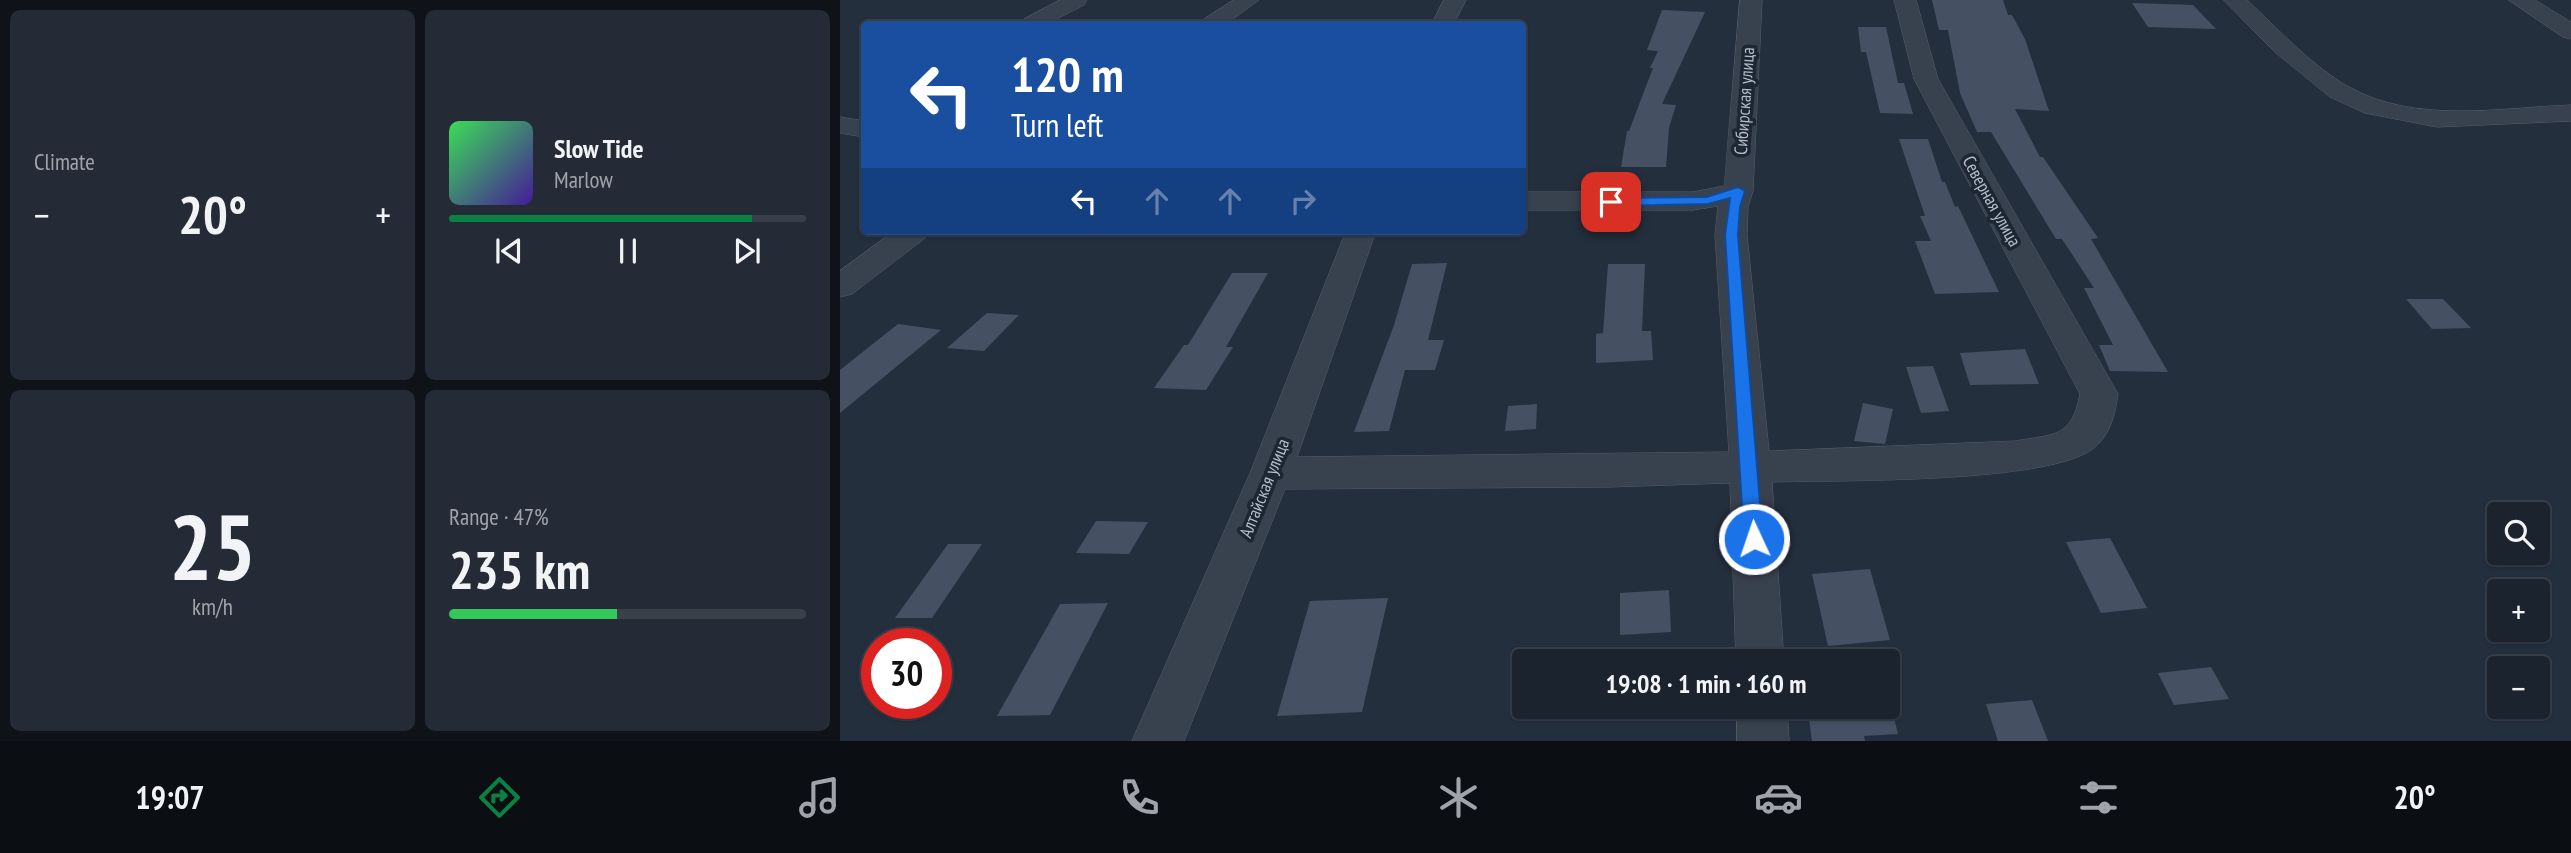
<!DOCTYPE html>
<html lang="en">
<head>
<meta charset="utf-8">
<style>
  :root { --surface:#1b232e; --page:#242b36; --text:#f1f3f6; --muted:#a0a4aa; --line:#39404a; --accent:#0b8043 }
  body { margin:0; font-family:"PT Sans Narrow",sans-serif; background:var(--page); color:var(--text); height:100vh; display:flex; flex-direction:column; font-size:26px; white-space:nowrap }
  * { box-sizing:border-box; margin:0 }
  p { font-size:23px; color:var(--muted) }
  .icon { flex:none; width:38px; height:38px; fill:none; stroke:currentColor; stroke-width:2; stroke-linecap:round; stroke-linejoin:round }
  .map { position:relative; flex:1; overflow:hidden }
  .sheet { display:flex; flex-direction:column; gap:10px; padding:10px; background:#0f1319; width:840px }
  .sheet>* { flex:none }
  .hud { position:absolute; left:21px; top:21px; width:665px; height:214px; border-radius:7px; box-shadow:0 2px 5px #0004,0 0 0 2px var(--line); background:#1a4fa0; color:#fff; overflow:hidden }
  .tools { position:absolute; left:1647px; top:502px; display:grid; gap:14px }
  .tools a { display:grid; place-items:center; width:63px; height:63px; border-radius:7px; background:var(--surface); box-shadow:0 2px 5px #0004,0 0 0 2px var(--line); font-size:35px }
  .speed { position:absolute; left:21px; top:628px; display:flex; gap:14px; font-size:35px; font-weight:700; text-align:center }
  .speed>* { display:grid; place-content:center; width:91px; height:91px; border-radius:50%; background:var(--surface); box-shadow:0 2px 5px #0004,0 0 0 2px var(--line); line-height:1 }
  .speed .limit { border:10px solid #d22; background:#fff; color:#111 }
  .pin { position:absolute; display:grid; place-items:center; width:60px; height:60px; color:#fff; margin:-30px; border-radius:14px; box-shadow:0 4px 10px #0006 }
  .me { position:absolute; width:77px; margin:-38px; rotate:357deg; stroke-linejoin:round; filter:drop-shadow(0 0 5px #0008) }
  .turn { display:flex; align-items:center; gap:24px; height:147px; padding:0 35px; font-size:32px }
  .turn .icon { width:91px; height:91px; stroke-width:2.5 }
  .turn b { display:block; font-size:49px; line-height:60px }
  .lanes { display:flex; align-items:center; height:66px; padding:0 35px; background:#0003; justify-content:center; gap:35px; direction:ltr }
  .lanes .off { opacity:.35 }
  .big { font-size:52px; font-weight:700; line-height:1.1 }
  .sheet .tile { flex:1; display:flex; flex-direction:column; justify-content:center; gap:10px; min-width:0; padding:0 24px; border-radius:10px; background:var(--page) }
  .sheet .dial { align-items:center; gap:0 }
  .dial b { font-size:91px; line-height:1 }
  .song { display:flex; align-items:center; gap:21px }
  .cover { width:84px; height:84px; border-radius:10px; background:linear-gradient(135deg,hsl(130 70% 55%),hsl(260 70% 35%)) }
  .played { height:7px; border-radius:4px; background:linear-gradient(90deg,var(--accent) 85%,var(--line) 85%) }
  .keys { display:flex; justify-content:space-around; direction:ltr }
  .heat { display:flex; justify-content:space-between; align-items:center; font-size:38px; direction:ltr }
  .charge { height:10px; border-radius:5px; background:linear-gradient(90deg,#34c759 47%,var(--line) 0) }
  .sheet .tiles { flex:1; display:grid; gap:10px; grid-template-columns:repeat(2,1fr) }
  .trip { position:absolute; left:672px; top:649px; width:388px; height:70px; border-radius:7px; background:var(--surface); box-shadow:0 2px 5px #0004,0 0 0 2px var(--line); font-weight:700; line-height:70px; text-align:center }
  .menu { display:flex; height:112px; justify-content:space-around; align-items:center; background:#0b0e12; color:var(--muted) }
  .menu .icon { width:49px; height:49px }
  .menu .selected { color:var(--accent) }
  .menu b { font-size:32px; color:var(--text) }
  main { display:flex; flex:1; min-height:0 }
  .map>svg:first-child { display:block }
  .building { fill:#455162 }
  .lines { fill:none; stroke-linecap:round; stroke-linejoin:round }
  .minor-casing { stroke:#565f6c; stroke-width:1 }
  .minor { fill:#38414e; fill-rule:evenodd }
  .route { fill:#1a73e8; stroke:#114b97; stroke-width:2 }
  .labels { text-anchor:middle; dominant-baseline:central; stroke-width:7; stroke-linejoin:round; paint-order:stroke }
  .street-label { font-size:18px; fill:#b4bcc9; stroke:#1d2633 }
</style>
</head>
<body>
<main>
<section class="sheet">
<div class="tiles">
<div class="tile"><p>Climate</p>
<div class="heat"><a>−</a><b class="big">20°</b><a>+</a></div>
</div>
<div class="tile">
<div class="song"><i class="cover"></i><div><b>Slow Tide</b><p>Marlow</p></div></div>
<div class="played"></div>
<div class="keys"><svg class="icon" aria-label="previous" viewBox="0 0 24 24"><path d="M18 5L8 12l10 7zM5 5v14"/></svg><svg class="icon" aria-label="pause" viewBox="0 0 24 24"><path d="M8 5v14M16 5v14"/></svg><svg class="icon" aria-label="next" viewBox="0 0 24 24"><path d="M6 5l10 7-10 7zM19 5v14"/></svg></div>
</div>
<div class="tile dial"><b>25</b><p>km/h</p></div>
<div class="tile"><p>Range · 47%</p><b class="big">235 km</b><div class="charge"></div></div>
</div>
</section>
<div class="map">
<svg width="1731" height="741" viewBox="0 0 1731 741">
  <rect width="100%" height="100%" fill="#242f3e"/>
  <!-- building -->
  <g class="building">
    <polygon points="1092,0 1163,0 1168,15 1172,15 1185,39 1209,111 1175,109 1200,157 1203,157 1258,238 1251,239 1328,372 1270,371 1259,345 1273,345 1244,288 1254,288 1222,239 1216,239 1151,132 1137,132 1120,93 1108,30 1099,30"/>
    <polygon points="1292,3 1353,5 1376,29 1308,27"/>
    <polygon points="822,10 865,12 822,104 836,105 829,128 826,167 781,167 787,131 789,131 813,68 810,68 818,51 807,50"/>
    <polygon points="1018,27 1046,27 1058,83 1064,83 1073,114 1040,113 1026,52 1021,52"/>
    <polygon points="1059,139 1088,139 1102,182 1105,182 1115,207 1118,206 1159,292 1095,294 1075,241 1091,241 1080,216 1085,216"/>
    <polygon points="607,263 588,340 604,340 595,370 565,370 549,431 514,432 554,325 572,264"/>
    <polygon points="768,264 805,264 802,331 811,331 813,360 756,363 756,334 763,333"/>
    <polygon points="392,273 428,273 386,347 393,347 366,390 314,388 344,345 348,345"/>
    <polygon points="1566,299 1603,299 1631,328 1592,329"/>
    <polygon points="147,313 179,315 144,351 107,348"/>
    <polygon points="58,324 101,330 0,413 0,370"/>
    <polygon points="1185,349 1199,384 1130,385 1120,353"/>
    <polygon points="1093,366 1109,411 1081,413 1066,367"/>
    <polygon points="1023,403 1053,409 1045,444 1014,441"/>
    <polygon points="697,404 696,429 665,431 668,406"/>
    <polygon points="256,521 308,522 289,554 236,553"/>
    <polygon points="1270,538 1307,608 1261,613 1226,542"/>
    <polygon points="108,544 142,544 92,618 55,618"/>
    <polygon points="1030,569 1050,640 988,646 972,574"/>
    <polygon points="829,590 831,632 780,635 780,593"/>
    <polygon points="548,598 522,712 437,716 470,601"/>
    <polygon points="268,603 210,715 157,716 220,604"/>
    <polygon points="1371,667 1389,699 1334,705 1318,673"/>
    <polygon points="1192,700 1208,741 1158,741 1146,704"/>
    <polygon points="1051,706 1058,734 1024,736 1025,741 972,741 968,712"/>
  </g>
  <g class="lines">
    <defs>
      <g id="minor">
        <polygon points="220,0 247,0 244,5 207,24 181,24 184,19"/>
        <polygon points="394,0 419,0 386,24 361,24 364,19"/>
        <polygon points="604,0 626,0 614,24 592,24"/>
        <path d="M900,0H922L913,191L908,207L907,235L929,451L1176,441C1214,434 1232,438 1240,394L1074,79L1054,0H1076L1098,79L1278,394C1275,414 1271,433 1255,447C1214,484 995,480 932,482L944,662H896L890,483L768,487L445,489L344,741H292L410,473L506,231H536L457,457L889,452L875,235L878,206L853,210H682V192H853L884,186Z"/>
        <path d="M1384,0H1407C1438,29 1473,67 1509,87C1575,124 1659,108 1731,105V121L1597,127L1525,113L1490,97L1436,53Z"/>
        <polygon points="1669,0 1695,0 1731,22 1731,39 1723,37"/>
        <polygon points="0,117 24,121 24,137 0,133"/>
        <polygon points="54,231 89,231 85,238 12,294 0,297 0,271"/>
        <polygon points="897,707 947,707 949,741 897,741"/>
      </g>
    </defs>
    <!-- minor casing -->
    <use href="#minor" class="minor-casing"/>
    <!-- minor -->
    <use href="#minor" class="minor"/>
  </g>
  <!-- route -->
  <polygon class="route" points="898,187 905,191 900,207 898,235 923,539 920,544 914,547 907,544 904,539 885,235 890,198 868,204 771,206 765,202 771,198 867,197"/>
  <g class="labels">
    <!-- street labels -->
    <g class="street-label">
      <text transform="translate(904 101) rotate(-86)">Сибирская улица</text>
      <text transform="translate(1152 201) rotate(61)">Северная улица</text>
      <text transform="translate(424 488) rotate(-68)">Алтайская улица</text>
    </g>
  </g>
</svg>
<div class="tools">
<a><svg class="icon" aria-label="search" viewBox="0 0 24 24"><circle cx="10" cy="10" r="6"/><path d="M15 15l6 6"/></svg></a>
<a>+</a>
<a>−</a>
</div>
<div class="speed"><div class="limit">30</div></div>
<div class="pin" style="left:771px;top:202px;background:#d93025"><svg class="icon" aria-label="arrive" viewBox="0 0 24 24"><path d="M6 21V4h12l-3 4 3 4H6"/></svg></div>
<svg class="me" style="left:914px;top:539px" viewBox="-20 -20 40 40"><circle r="17" fill="#1a73e8" stroke="#fff" stroke-width="3"/><path d="M0-11L8 9 0 5-8 9z" fill="#fff"/></svg>
<div class="trip">19:08 · 1 min · 160 m</div>
<div class="hud">
<div class="turn"><svg class="icon" aria-label="left" viewBox="0 0 24 24"><path d="M17 20v-9H6M10 6l-5 5 5 5"/></svg><div><b>120 m</b>Turn left</div></div>
<div class="lanes"><svg class="icon" aria-label="left" viewBox="0 0 24 24"><path d="M17 20v-9H6M10 6l-5 5 5 5"/></svg><svg class="icon off" aria-label="ahead" viewBox="0 0 24 24"><path d="M12 20V5M6 11l6-6 6 6"/></svg><svg class="icon off" aria-label="ahead" viewBox="0 0 24 24"><path d="M12 20V5M6 11l6-6 6 6"/></svg><svg class="icon off" aria-label="right" viewBox="0 0 24 24"><path d="M7 20v-9h11M14 6l5 5-5 5"/></svg></div>
</div>
</div>
</main>
<nav class="menu">
<b>19:07</b>
<svg class="icon selected" aria-label="directions" viewBox="0 0 24 24"><path d="M12 3l9 9-9 9-9-9zM9 14v-3h6M13 9l2 2-2 2"/></svg>
<svg class="icon" aria-label="music" viewBox="0 0 24 24"><path d="M9 18V5l10-2v13"/><circle cx="6" cy="18" r="3"/><circle cx="16" cy="16" r="3"/></svg>
<svg class="icon" aria-label="phone" viewBox="0 0 24 24"><path d="M5 4h4l2 5-3 2q2 4 5 5l2-3 5 2v4C11 20 4 13 5 4z"/></svg>
<svg class="icon" aria-label="climate" viewBox="0 0 24 24"><path d="M12 3v18M4 7l16 10M4 17L20 7"/></svg>
<svg class="icon" aria-label="car" viewBox="0 0 24 24"><path d="M5 17H2v-5l4-1 3-4h7l3 4 3 1v5h-3M9 17h6M6 11h13"/><circle cx="7" cy="17" r="2"/><circle cx="17" cy="17" r="2"/></svg>
<svg class="icon" aria-label="filters" viewBox="0 0 24 24"><path d="M4 7h16M4 17h16"/><circle cx="9" cy="7" r="2"/><circle cx="15" cy="17" r="2"/></svg>
<b>20°</b>
</nav>
</body>
</html>
